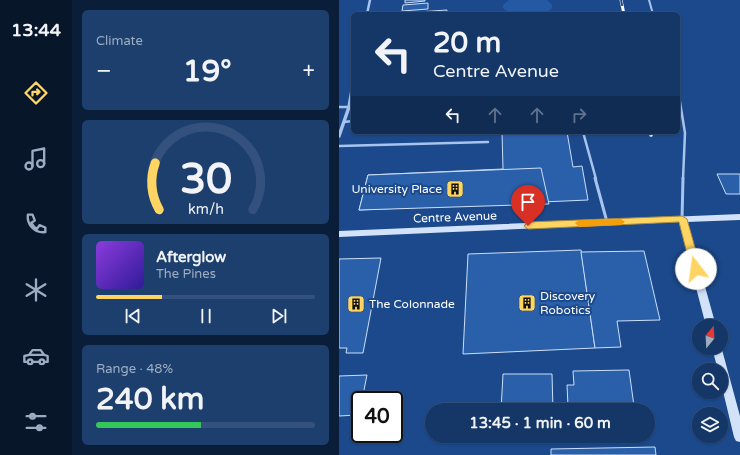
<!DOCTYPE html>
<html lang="en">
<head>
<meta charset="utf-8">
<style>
  :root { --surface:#143768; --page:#1d3f6e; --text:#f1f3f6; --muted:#9dacc0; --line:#33517c; --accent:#fed562 }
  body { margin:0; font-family:"Varela Round",sans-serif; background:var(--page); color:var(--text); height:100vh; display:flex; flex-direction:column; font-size:15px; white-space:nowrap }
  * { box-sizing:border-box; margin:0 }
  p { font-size:13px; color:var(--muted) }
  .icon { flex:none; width:22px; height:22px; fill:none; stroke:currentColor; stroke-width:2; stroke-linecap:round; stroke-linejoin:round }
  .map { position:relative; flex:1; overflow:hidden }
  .side { display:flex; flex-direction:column; gap:10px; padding:10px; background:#0b1e39; width:267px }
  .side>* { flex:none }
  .guide { position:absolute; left:12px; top:12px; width:329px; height:122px; border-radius:6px; box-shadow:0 1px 3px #0004,0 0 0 1px var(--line); background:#143768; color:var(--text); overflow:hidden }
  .needle { width:26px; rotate:18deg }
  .controls { position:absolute; left:353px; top:319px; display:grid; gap:8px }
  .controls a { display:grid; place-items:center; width:36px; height:36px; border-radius:50%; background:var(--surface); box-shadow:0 1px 3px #0004,0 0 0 1px var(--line); font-size:20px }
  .speed { position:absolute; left:12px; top:391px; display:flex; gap:8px; font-size:20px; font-weight:700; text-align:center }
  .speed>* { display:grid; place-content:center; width:52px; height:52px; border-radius:50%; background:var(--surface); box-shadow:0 1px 3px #0004,0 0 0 1px var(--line); line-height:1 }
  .speed .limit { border:2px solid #111; border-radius:6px; background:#fff; color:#111 }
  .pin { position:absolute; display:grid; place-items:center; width:34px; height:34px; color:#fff; margin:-41px -17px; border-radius:50% 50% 50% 0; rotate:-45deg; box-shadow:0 0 4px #0007 }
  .pin .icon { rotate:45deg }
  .me { position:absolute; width:44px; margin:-22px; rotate:345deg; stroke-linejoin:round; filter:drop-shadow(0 0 3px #0008) }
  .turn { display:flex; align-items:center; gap:14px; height:84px; padding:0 16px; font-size:18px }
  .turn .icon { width:52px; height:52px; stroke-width:2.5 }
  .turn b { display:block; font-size:28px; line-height:34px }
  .lanes { display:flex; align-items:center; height:38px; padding:0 16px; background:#0003; justify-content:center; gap:20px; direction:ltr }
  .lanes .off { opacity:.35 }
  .big { font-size:30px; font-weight:800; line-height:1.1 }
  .side .card { flex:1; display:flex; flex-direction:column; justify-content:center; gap:6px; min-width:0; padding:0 14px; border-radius:6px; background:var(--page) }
  .side .dial { align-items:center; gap:0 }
  .dial svg { height:104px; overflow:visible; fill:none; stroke:var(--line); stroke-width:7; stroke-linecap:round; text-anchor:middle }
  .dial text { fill:var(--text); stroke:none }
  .song { display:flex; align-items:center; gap:12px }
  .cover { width:48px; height:48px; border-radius:6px; background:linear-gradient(135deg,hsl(270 70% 55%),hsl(250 70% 35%)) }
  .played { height:4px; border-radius:2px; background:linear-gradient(90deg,var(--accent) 30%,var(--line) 30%) }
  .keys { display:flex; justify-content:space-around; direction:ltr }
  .heat { display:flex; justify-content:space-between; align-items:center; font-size:22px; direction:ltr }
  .charge { height:6px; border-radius:3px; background:linear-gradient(90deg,#34c759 48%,var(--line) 0) }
  .trip { position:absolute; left:86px; top:403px; width:230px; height:40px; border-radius:20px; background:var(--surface); box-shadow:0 1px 3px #0004,0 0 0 1px var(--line); font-weight:800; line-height:40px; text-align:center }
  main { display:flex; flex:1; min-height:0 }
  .menu { display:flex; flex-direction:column; width:72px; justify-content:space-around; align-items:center; background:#08162a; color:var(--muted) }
  .menu .icon { width:28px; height:28px }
  .menu .on { color:var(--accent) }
  .menu b { font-size:18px; color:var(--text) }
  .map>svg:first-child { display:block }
  .green { fill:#245aa4 }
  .building { fill:#2a5fa9; stroke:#cbdff9 }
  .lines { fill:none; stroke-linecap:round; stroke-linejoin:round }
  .lane-far2 { stroke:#a6c4ed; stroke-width:2 }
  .lane-far1 { stroke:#a6c4ed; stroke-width:2.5 }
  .lane { stroke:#a6c4ed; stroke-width:3 }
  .street-far1 { stroke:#a6c4ed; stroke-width:2.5 }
  .street { stroke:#a6c4ed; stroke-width:3.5 }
  .secondary { fill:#d2e2f9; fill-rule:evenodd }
  .rail-far1-casing { stroke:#fff; stroke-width:3 }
  .rail-casing { stroke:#fff; stroke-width:3.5 }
  .rail-far1 { stroke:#1b498b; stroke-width:2; stroke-dasharray:6; stroke-linecap:butt }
  .rail { stroke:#1b498b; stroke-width:2.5; stroke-dasharray:8; stroke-linecap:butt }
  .route { fill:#fed562; stroke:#a58a40 }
  .slow { fill:#f59e0b }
  .labels { text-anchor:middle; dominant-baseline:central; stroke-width:4; stroke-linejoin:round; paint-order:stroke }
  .poi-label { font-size:12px; fill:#fff; stroke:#1b498b; text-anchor:start }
  .street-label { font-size:12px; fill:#fff; stroke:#1b498b }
</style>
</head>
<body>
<main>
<nav class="menu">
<b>13:44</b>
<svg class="icon on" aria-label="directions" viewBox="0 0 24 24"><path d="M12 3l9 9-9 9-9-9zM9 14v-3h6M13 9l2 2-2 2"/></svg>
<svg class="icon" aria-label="music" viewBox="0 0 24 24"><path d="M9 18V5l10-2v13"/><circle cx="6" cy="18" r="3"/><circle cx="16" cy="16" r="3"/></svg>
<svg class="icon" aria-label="phone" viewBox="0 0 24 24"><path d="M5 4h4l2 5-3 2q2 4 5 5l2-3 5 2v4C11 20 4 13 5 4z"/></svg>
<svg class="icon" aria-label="climate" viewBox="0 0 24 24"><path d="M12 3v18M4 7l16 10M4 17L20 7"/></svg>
<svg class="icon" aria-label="car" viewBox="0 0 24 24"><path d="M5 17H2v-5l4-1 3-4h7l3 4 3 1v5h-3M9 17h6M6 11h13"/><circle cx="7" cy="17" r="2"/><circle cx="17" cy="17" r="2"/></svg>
<svg class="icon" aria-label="filters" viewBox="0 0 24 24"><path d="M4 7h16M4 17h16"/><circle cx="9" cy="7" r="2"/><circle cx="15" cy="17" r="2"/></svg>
</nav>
<section class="side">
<div class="card"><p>Climate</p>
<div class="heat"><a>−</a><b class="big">19°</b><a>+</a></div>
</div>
<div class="card dial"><svg viewBox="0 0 100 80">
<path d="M14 69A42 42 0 1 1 86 69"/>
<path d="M14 69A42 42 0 0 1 11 33" stroke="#fed562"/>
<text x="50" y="56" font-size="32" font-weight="700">30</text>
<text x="50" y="72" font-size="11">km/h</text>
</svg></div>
<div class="card">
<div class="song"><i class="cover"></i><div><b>Afterglow</b><p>The Pines</p></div></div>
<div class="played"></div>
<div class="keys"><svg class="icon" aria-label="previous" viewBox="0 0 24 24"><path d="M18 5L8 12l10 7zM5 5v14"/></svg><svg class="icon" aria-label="pause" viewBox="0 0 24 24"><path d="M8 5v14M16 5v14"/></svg><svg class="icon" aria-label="next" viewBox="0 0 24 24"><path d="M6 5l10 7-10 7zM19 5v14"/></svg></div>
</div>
<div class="card"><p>Range · 48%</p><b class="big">240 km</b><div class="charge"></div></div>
</section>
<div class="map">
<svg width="401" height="455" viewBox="0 0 401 455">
  <rect width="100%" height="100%" fill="#1b498b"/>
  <!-- green -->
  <path class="green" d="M170,0H208L213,5V8C206,17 172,17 164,8V5Z"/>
  <!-- building -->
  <g class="building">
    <polygon points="66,0 86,0 86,1 66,3"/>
    <polygon points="89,3 89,9 63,11 64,5"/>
    <polygon points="108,10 108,14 63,14 63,13"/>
    <polygon points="163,132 228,132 234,167 243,166 249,200 20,210 29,175 164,169"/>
    <polygon points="202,168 210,204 20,210 29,175"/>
    <polygon points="378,174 401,174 401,194 387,194"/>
    <polygon points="242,250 256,348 124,354 129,254"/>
    <polygon points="305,251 321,320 278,321 282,347 256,348 242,252"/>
    <polygon points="42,258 24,353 7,353 8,348 0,348 0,259"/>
    <polygon points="290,370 295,406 273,406 273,410 246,410 246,406 229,406 228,385 235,385 234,371"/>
    <polygon points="164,374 213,374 214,410 162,410"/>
    <polygon points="28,375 23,400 21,400 19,415 0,416 0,376"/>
    <polygon points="316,447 317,455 212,455 212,449"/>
  </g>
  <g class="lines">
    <!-- lane-far2 -->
    <polyline class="lane-far2" points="310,0 314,14"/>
    <!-- lane-far1 -->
    <g class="lane-far1">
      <polyline points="339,90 346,133 344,179"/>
      <polyline points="0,107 10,107"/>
      <polyline points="5,122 14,121"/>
      <polyline points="244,132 257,179"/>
      <polyline points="0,146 149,142"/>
    </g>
    <!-- lane -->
    <g class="lane">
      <polyline points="256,178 268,222"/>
      <polyline points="343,219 344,178"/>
    </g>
    <!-- street-far1 -->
    <polyline class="street-far1" points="28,14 31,0"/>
    <!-- street -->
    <polyline class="street" points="0,136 10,107 14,84"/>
    <!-- secondary -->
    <g class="secondary">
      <polygon points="401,214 401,220 348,222 377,326 367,326 340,222 0,237 0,231"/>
      <polygon points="382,346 401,416 401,442 397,441 395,437 382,383 382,370 379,370 373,348 382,348"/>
    </g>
    <defs>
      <polyline id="rail-far1" points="282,0 285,14"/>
      <polyline id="rail" points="311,132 312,135"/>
    </defs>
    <!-- rail-far1 casing -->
    <use href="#rail-far1" class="rail-far1-casing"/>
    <!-- rail casing -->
    <use href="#rail" class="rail-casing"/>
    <!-- rail-far1 -->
    <use href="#rail-far1" class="rail-far1"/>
    <!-- rail -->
    <use href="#rail" class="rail"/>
  </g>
  <!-- route -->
  <polygon class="route" points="343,216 348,219 362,269 357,272 352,269 340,222 189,229 185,226 189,222"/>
  <!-- slow -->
  <polygon class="slow" points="282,219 286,222 282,225 240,227 236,223 240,220"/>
  <!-- icons -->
  <defs>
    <symbol id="building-square" viewBox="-11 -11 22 22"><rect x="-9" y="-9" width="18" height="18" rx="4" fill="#fed562" stroke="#1b498b"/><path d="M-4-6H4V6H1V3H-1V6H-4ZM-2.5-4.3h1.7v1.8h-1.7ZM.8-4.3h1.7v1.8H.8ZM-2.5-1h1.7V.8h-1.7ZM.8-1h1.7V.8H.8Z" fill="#111"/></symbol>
  </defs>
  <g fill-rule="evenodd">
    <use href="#building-square" x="106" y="179" width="20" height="20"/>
    <use href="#building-square" x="178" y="293" width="20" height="20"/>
    <use href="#building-square" x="7" y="294" width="20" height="20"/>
  </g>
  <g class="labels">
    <!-- poi labels -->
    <g class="poi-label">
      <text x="103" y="189" text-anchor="end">University Place</text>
      <text x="201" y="296">Discovery<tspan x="201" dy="14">Robotics</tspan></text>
      <text x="30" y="304">The Colonnade</text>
    </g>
    <!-- street labels -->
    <g class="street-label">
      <text transform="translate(116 217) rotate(-2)">Centre Avenue</text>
    </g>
  </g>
</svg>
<div class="controls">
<a><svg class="needle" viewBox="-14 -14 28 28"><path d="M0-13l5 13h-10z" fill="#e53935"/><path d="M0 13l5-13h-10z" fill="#9dacc0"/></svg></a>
<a><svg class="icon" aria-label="search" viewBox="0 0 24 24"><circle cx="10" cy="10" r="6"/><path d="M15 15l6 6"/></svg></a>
<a><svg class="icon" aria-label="layers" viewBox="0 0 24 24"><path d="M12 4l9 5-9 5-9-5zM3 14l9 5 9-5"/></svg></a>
</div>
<div class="speed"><div class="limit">40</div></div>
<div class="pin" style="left:189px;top:226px;background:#d93025"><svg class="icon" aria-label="arrive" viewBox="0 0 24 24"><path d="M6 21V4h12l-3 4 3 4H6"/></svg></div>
<svg class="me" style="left:357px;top:269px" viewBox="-20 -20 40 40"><circle r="19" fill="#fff"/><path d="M0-13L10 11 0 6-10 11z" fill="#fed562"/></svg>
<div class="trip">13:45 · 1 min · 60 m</div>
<div class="guide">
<div class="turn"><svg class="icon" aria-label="left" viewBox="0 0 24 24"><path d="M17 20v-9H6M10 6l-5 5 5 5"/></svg><div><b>20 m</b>Centre Avenue</div></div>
<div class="lanes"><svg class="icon" aria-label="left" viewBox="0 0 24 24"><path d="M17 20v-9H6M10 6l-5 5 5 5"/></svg><svg class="icon off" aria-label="ahead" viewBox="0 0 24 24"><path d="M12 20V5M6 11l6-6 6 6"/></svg><svg class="icon off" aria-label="ahead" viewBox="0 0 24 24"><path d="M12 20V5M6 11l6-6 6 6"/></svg><svg class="icon off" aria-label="right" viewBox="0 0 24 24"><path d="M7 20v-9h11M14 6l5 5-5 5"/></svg></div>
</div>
</div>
</main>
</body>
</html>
